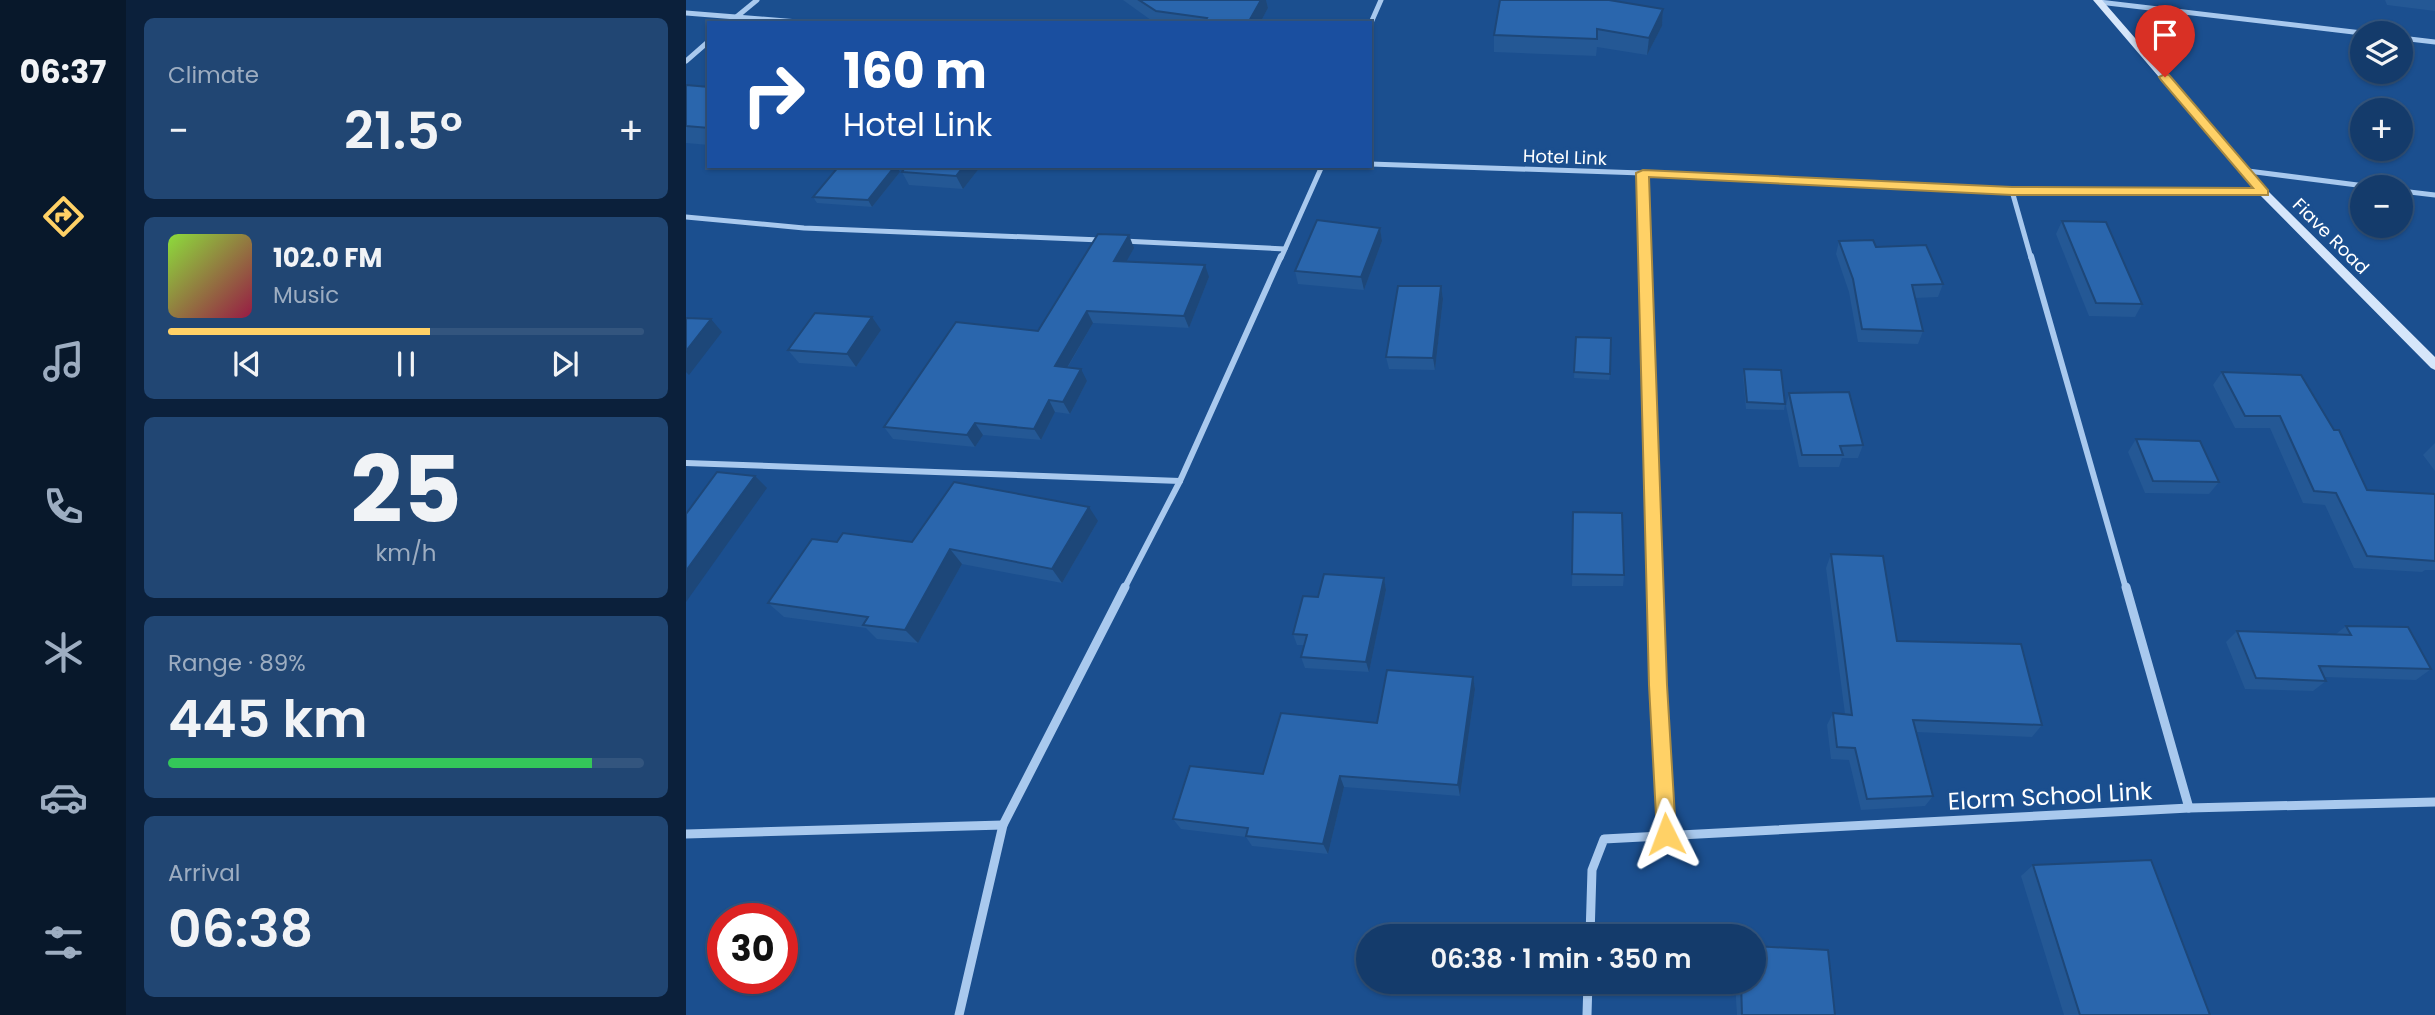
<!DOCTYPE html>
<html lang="en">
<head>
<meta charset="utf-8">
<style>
  :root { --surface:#143b6b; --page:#214673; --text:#f1f3f6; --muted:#9dadc1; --line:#33557e; --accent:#ffd166 }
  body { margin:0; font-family:Poppins,sans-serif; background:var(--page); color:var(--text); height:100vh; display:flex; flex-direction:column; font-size:26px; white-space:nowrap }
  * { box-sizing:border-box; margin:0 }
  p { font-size:23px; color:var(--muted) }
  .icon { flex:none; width:38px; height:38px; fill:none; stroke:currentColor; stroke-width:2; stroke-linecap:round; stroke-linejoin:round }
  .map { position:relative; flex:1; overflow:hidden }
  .sheet { display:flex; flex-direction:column; gap:18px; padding:18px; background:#0b203b; width:560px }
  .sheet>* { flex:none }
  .hud { position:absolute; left:21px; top:21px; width:665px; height:147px; border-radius:0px; box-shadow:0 2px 5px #0004,0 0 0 2px var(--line); background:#1a4fa0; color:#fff; overflow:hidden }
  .controls { position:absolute; left:1664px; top:21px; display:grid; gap:14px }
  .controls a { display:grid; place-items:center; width:63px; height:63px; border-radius:50%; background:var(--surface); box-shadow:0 2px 5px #0004,0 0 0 2px var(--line); font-size:35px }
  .speed { position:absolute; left:21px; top:903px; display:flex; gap:14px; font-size:35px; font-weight:700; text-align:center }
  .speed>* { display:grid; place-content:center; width:91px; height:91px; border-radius:50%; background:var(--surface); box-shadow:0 2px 5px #0004,0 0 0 2px var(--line); line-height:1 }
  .speed .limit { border:10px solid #d22; background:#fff; color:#111 }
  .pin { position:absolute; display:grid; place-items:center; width:60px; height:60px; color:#fff; margin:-72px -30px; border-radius:50% 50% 50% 0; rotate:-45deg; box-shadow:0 0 7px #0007 }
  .pin .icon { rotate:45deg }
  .me { position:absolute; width:77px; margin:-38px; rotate:357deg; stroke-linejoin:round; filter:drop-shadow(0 0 5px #0008) }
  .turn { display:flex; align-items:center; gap:24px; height:147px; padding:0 21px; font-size:32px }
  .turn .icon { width:91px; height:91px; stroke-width:2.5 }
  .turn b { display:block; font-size:49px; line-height:60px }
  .big { font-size:52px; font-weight:600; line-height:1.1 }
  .sheet .card { flex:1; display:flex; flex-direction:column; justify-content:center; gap:10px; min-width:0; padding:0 24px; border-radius:10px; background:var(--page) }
  .sheet .dial { align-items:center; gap:0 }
  .dial b { font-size:91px; line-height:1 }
  .song { display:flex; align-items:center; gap:21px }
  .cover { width:84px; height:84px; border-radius:10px; background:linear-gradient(135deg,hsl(90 70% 55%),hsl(340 70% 35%)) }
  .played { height:7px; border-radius:4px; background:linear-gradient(90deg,var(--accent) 55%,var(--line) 55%) }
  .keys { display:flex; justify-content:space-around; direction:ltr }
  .heat { display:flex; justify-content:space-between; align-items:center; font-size:38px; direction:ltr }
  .charge { height:10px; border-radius:5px; background:linear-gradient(90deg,#34c759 89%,var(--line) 0) }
  .trip { position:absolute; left:670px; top:924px; width:410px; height:70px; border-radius:35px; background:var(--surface); box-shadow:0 2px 5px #0004,0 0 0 2px var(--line); font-weight:600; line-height:70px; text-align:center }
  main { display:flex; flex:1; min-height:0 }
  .menu { display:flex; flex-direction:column; width:126px; justify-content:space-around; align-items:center; background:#08182b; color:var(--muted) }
  .menu .icon { width:49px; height:49px }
  .menu .active { color:var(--accent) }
  .menu b { font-size:32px; color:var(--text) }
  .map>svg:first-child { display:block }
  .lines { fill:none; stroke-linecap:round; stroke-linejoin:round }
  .street-far2 { stroke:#a9c9ee; stroke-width:5 }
  .street-far1 { stroke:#a9c9ee; stroke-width:6 }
  .street { stroke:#a9c9ee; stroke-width:9 }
  .secondary { fill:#d6e6fa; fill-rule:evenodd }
  .wall { fill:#245895 }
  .shaded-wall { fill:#1d4779 }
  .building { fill:#2a66ad; stroke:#1d4779; stroke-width:2 }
  .route { fill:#ffd166; stroke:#a68842; stroke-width:2 }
  .labels { text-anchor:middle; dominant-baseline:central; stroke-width:7; stroke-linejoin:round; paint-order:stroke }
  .far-street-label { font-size:18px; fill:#fff; stroke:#1b4f8f }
  .near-street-label { font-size:24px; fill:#fff; stroke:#1b4f8f }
</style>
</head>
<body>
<main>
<nav class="menu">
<b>06:37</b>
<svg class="icon active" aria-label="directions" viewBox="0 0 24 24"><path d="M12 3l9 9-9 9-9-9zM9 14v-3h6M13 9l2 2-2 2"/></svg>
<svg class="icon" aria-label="music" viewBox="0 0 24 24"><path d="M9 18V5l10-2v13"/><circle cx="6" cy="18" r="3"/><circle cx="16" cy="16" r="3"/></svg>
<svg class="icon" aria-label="phone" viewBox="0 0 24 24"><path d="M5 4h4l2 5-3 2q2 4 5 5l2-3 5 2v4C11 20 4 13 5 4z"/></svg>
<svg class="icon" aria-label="climate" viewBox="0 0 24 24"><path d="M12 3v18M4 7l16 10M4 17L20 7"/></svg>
<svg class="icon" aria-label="car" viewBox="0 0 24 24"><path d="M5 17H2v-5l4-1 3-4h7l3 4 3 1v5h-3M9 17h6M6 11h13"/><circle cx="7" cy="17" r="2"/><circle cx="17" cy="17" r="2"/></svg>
<svg class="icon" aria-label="filters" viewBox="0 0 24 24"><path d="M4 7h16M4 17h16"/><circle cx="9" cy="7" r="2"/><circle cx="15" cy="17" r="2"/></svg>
</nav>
<section class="sheet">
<div class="card"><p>Climate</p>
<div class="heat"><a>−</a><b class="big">21.5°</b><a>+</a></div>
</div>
<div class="card">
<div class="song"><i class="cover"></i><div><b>102.0 FM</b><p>Music</p></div></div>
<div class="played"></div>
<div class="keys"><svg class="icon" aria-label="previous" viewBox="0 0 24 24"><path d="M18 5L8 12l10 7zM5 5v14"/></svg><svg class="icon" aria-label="pause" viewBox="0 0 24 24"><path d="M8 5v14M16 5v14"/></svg><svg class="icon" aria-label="next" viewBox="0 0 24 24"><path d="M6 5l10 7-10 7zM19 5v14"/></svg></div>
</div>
<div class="card dial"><b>25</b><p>km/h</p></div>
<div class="card"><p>Range · 89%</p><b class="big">445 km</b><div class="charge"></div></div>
<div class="card"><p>Arrival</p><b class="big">06:38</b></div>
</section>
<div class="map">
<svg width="1749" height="1015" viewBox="0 0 1749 1015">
  <rect width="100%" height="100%" fill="#1b4f8f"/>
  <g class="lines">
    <!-- street-far2 -->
    <g class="street-far2">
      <polyline points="1413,2 1676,33"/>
      <polyline points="0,13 124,23"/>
      <polyline points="43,23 71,0"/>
      <polyline points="684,25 695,0"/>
      <polyline points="1715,38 1749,42"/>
      <polyline points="0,61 23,41"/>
      <polyline points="684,164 956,173 1326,191 1577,192"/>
      <polyline points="1562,171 1687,187"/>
      <polyline points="956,173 959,258"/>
      <polyline points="1326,191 1345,258"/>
      <polyline points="1715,191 1749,195"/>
      <polyline points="0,217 118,228 415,240"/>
      <polyline points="437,241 599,249"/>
      <polyline points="595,258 636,166"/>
    </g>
    <!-- street-far1 -->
    <g class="street-far1">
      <polyline points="959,256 969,589"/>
      <polyline points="1345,256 1440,589"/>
      <polyline points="0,463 494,481"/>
      <polyline points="438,589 494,481 595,256"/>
    </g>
    <!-- street -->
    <g class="street">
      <polyline points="969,587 980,834"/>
      <polyline points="1440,587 1503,808"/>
      <polyline points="0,834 317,825"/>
      <polyline points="904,936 906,870 918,839 1503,808 1749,802"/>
      <polyline points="273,1015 317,825 439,587"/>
      <polyline points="901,1015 902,982"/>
    </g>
    <!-- secondary -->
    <polygon class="secondary" points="1407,0 1416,0 1581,190 1749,357 1749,370 1745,368 1573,194"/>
  </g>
  <!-- wall -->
  <g class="wall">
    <polygon points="437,0 580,0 582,8 574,23 469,23"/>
    <polygon points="1699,0 1749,0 1749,11 1701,5"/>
    <polygon points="977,9 976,26 961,55 911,47 910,56 808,52 808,35"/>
    <polygon points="0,85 23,87 23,145 0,143"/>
    <polygon points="220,166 295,166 277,189 223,185 216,172"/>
    <polygon points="214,172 186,207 131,203 127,197"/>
    <polygon points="1376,221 1456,304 1449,317 1403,316 1370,234"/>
    <polygon points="694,228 696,241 678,290 612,284 609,271"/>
    <polygon points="1153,241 1190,247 1257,284 1252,297 1229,298 1237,331 1232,344 1172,342 1163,292 1150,254"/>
    <polygon points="448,248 440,261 523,277 503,328 407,323 382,367 401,381 384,414 369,412 355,440 297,435 289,447 207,439 198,427 352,331"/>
    <polygon points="755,286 757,299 749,370 703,369 700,357"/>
    <polygon points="195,330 170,367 113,363 102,350"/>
    <polygon points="890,337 924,374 923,380 888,378"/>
    <polygon points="1058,369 1099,404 1098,410 1060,409 1057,375"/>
    <polygon points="1536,372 1615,375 1681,490 1749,494 1749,570 1739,570 1736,572 1668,568 1639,505 1617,503 1584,428 1549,428 1527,385"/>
    <polygon points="1103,393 1177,445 1172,458 1156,458 1153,467 1113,467 1100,406"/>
    <polygon points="1450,439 1533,482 1523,494 1459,493 1442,452"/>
    <polygon points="1749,443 1749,471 1737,455"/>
    <polygon points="887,512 938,575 937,586 886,586"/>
    <polygon points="412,521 376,583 276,564 232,643 191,639 180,628 98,617 82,603 151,542 226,542"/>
    <polygon points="1145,554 1211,641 1356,725 1346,737 1230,732 1247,796 1239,806 1175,810 1163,760 1145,759 1141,725 1147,713 1159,714 1140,568"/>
    <polygon points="698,578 700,590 683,672 619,668 615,657 618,645 611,645 607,634 632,597"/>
    <polygon points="1660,626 1745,669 1730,680 1638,677 1640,681 1627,691 1559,689 1540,642 1551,631 1650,634"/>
    <polygon points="787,677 789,689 774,796 658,787 642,854 566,846 560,837 495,829 487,819 577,774 691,723"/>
    <polygon points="1347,865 1524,1015 1378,1015 1335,876"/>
    <polygon points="1049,982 1068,982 1149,1015 1051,1015"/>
  </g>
  <!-- shaded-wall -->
  <g class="shaded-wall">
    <polygon points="575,0 580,0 582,8 574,23 562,23"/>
    <polygon points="977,9 976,26 961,55 963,38"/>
    <polygon points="210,166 214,172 186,207 182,200"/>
    <polygon points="278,166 295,166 277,189 270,176"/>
    <polygon points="694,228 696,241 678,290 675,277"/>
    <polygon points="443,235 448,248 434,273 428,261"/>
    <polygon points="519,265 523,277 503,328 498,316"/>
    <polygon points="755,286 757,299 749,370 747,358"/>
    <polygon points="401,311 407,323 375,378 369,366"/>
    <polygon points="186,317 195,330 170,367 161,354"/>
    <polygon points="25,319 36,332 3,375 0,372 0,351"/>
    <polygon points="395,369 401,381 384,414 377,402"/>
    <polygon points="363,400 369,412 355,440 348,429"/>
    <polygon points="289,423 297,435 289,447 281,435"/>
    <polygon points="69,476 81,488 0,602 0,571"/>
    <polygon points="403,507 412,521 376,583 366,569"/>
    <polygon points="264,549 276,564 232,643 219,630"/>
    <polygon points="698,578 700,590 683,672 680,662"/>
    <polygon points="787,677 789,689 774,796 772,785"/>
    <polygon points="654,776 658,787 642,854 637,844"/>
  </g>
  <!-- building -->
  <g class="building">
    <polygon points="453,0 575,0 562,23 518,23 521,18 470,11"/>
    <polygon points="814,0 923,0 977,9 963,38 911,29 911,39 808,35"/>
    <polygon points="0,85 23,87 23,128 0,126"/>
    <polygon points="153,166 209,166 182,200 127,197"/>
    <polygon points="220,166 278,166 270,176 216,172"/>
    <polygon points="631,220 694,228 675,277 609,271"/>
    <polygon points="1376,221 1420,222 1456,304 1410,303"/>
    <polygon points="412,234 443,235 428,261 519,265 498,316 401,311 369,366 395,369 377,402 363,400 348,429 289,423 281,435 198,427 270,322 352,331"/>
    <polygon points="1187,240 1190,247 1240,245 1257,284 1226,285 1237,331 1176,329 1167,279 1153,241"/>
    <polygon points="712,286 755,286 747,358 700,357"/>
    <polygon points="129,313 186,317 161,354 102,350"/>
    <polygon points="0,318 25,319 0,351"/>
    <polygon points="890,337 925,338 924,374 888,372"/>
    <polygon points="1058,369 1095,370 1099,404 1061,402"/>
    <polygon points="1536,372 1615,375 1648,430 1653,430 1681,490 1749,494 1749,561 1681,556 1650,493 1628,491 1594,416 1559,416"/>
    <polygon points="1163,392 1177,445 1154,446 1157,455 1116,455 1103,393"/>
    <polygon points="1450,439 1514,441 1533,482 1467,481"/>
    <polygon points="31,472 69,476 0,571 0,514"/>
    <polygon points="268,482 403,507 366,569 264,549 219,630 177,625 182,617 82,603 126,539 151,542 157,533 226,542"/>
    <polygon points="887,512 936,513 938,575 886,574"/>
    <polygon points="1145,554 1197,556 1211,641 1335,644 1356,725 1227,720 1247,796 1181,799 1169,748 1151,747 1147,713 1166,715"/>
    <polygon points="638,574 698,578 680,662 615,657 621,635 607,634 617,596 632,597"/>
    <polygon points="1660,626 1722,627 1745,669 1633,666 1640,681 1570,678 1551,631 1665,635"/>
    <polygon points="701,670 787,677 772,785 654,776 637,844 560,836 562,828 487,819 504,766 577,774 595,713 691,723"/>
    <polygon points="1465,860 1524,1015 1394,1015 1347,865"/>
    <polygon points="1068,946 1142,950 1149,1015 1056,1015 1055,982 1068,982"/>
  </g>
  <!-- route -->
  <polygon class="route" points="1479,74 1483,75 1582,190 1582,195 1326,195 963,177 981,685 990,834 987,841 980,844 973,841 971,834 963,685 950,173 957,170 1326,187 1567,188 1475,80 1473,77"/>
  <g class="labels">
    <!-- far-street labels -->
    <g class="far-street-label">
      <text transform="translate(879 157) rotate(2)">Hotel Link</text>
      <text transform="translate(1645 236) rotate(45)">Fiave Road</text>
    </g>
    <!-- near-street labels -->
    <g class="near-street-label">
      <text transform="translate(1364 796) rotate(-3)">Elorm School Link</text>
    </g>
  </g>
</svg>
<div class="controls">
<a><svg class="icon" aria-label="layers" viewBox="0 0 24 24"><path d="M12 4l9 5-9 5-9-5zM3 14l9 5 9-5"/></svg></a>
<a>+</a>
<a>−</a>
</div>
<div class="speed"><div class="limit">30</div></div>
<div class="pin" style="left:1479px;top:77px;background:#d93025"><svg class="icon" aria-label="arrive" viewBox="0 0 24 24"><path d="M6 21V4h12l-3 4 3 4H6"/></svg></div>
<svg class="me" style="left:980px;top:834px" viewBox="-20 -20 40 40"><path d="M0-17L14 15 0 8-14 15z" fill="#ffd166" stroke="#fff" stroke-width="4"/></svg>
<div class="trip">06:38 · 1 min · 350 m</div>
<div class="hud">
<div class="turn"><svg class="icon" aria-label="right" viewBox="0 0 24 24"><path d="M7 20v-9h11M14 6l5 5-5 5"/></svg><div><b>160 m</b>Hotel Link</div></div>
</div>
</div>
</main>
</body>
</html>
